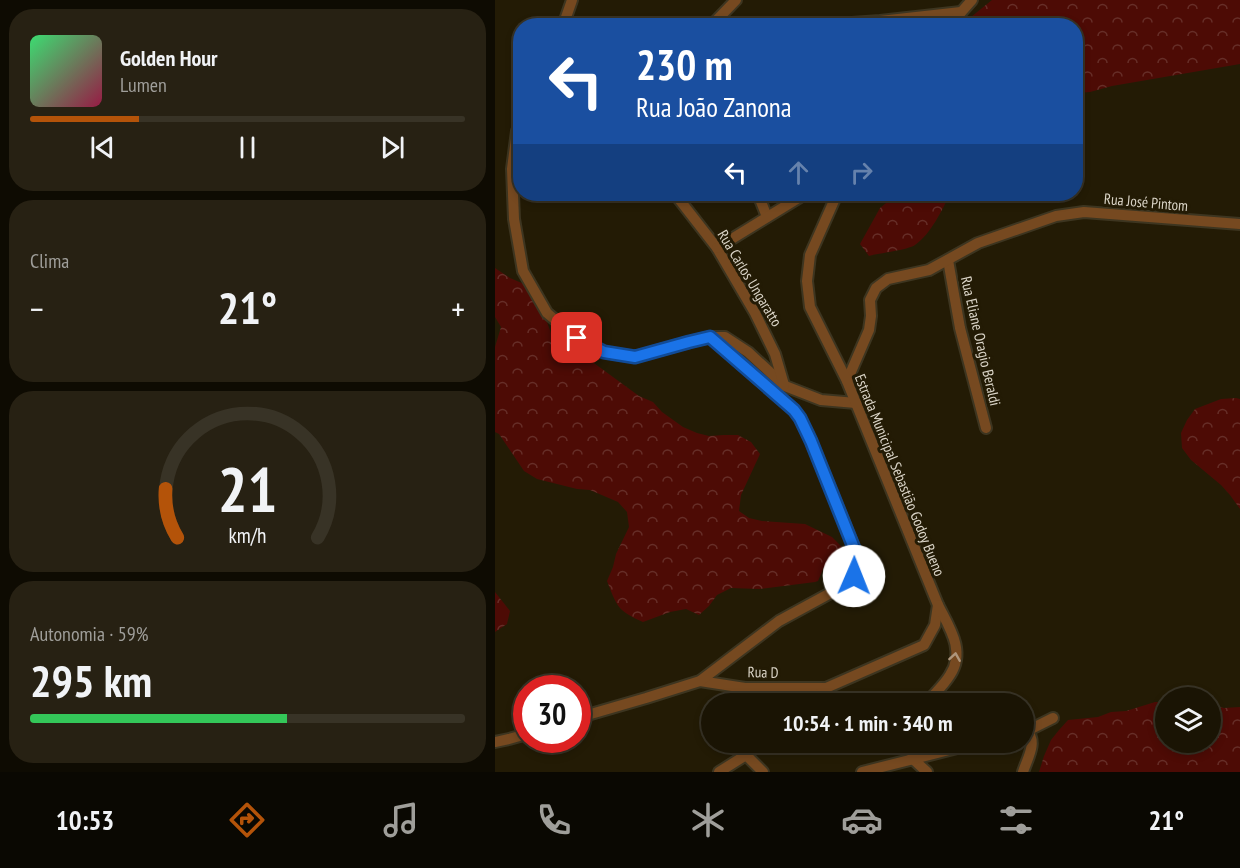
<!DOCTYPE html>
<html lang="pt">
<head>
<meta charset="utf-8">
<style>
  :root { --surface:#1a1404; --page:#272113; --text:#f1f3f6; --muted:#9f9e9a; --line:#383326; --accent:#b45309 }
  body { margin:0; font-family:"PT Sans Narrow",sans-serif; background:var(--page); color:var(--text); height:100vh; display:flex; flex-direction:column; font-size:22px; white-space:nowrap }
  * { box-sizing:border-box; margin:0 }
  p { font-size:20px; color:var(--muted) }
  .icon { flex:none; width:33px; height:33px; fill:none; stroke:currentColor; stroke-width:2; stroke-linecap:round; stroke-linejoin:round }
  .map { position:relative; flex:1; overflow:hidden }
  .drawer { display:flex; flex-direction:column; gap:9px; padding:9px; background:#0e0b02; width:495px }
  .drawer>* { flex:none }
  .top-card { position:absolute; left:18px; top:18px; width:570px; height:183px; border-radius:24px; box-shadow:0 3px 9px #0003,0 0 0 2px var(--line); background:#1a4fa0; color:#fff; overflow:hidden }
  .fabs { position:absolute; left:660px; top:687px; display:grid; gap:12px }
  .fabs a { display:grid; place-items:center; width:66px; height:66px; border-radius:50%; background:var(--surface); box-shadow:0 3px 9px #0003,0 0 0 2px var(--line); font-size:30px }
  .speed { position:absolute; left:18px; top:675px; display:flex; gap:12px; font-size:30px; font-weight:700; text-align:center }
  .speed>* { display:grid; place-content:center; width:78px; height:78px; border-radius:50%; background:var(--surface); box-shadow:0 3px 9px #0003,0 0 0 2px var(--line); line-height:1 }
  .speed .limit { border:9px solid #d22; background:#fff; color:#111 }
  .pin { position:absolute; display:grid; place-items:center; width:51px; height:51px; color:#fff; margin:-26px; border-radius:12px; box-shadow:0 3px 9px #0006 }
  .me { position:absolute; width:66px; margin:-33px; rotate:1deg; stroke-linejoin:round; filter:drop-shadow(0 0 4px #0008) }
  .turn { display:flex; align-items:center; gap:21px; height:126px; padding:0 24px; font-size:27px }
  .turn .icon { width:78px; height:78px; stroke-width:2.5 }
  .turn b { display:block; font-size:42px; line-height:51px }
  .lanes { display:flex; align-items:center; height:57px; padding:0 24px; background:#0003; justify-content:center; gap:30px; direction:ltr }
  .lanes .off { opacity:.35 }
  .big { font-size:45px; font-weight:600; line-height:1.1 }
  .drawer .card { flex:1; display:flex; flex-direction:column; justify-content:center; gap:9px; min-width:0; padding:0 21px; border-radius:24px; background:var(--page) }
  .drawer .dial { align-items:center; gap:0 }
  .dial svg { height:156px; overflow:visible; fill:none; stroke:var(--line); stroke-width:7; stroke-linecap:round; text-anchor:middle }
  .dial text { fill:var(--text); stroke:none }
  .song { display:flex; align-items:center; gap:18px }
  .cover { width:72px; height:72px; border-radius:9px; background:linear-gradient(135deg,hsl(140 70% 55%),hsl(340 70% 35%)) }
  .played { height:6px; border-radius:3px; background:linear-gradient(90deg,var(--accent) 25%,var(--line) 25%) }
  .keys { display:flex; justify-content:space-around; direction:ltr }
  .heat { display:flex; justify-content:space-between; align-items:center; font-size:33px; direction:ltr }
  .charge { height:9px; border-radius:4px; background:linear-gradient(90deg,#34c759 59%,var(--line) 0) }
  .trip { position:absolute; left:206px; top:693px; width:333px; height:60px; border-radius:30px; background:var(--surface); box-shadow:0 3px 9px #0003,0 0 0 2px var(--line); font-weight:600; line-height:60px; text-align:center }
  .dock { display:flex; height:96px; justify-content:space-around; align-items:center; background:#0a0802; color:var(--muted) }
  .dock .icon { width:42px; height:42px }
  .dock .selected { color:var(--accent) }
  .dock b { font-size:27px; color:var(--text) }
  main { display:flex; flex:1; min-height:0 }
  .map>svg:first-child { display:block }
  .forest { fill:url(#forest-crowns) }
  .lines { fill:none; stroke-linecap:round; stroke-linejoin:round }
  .minor-casing { stroke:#3d3520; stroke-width:14 }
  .minor { stroke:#764920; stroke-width:10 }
  .oneway { stroke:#ae967c }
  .route-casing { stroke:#114b97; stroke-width:15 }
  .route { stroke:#1a73e8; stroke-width:10 }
  .labels { text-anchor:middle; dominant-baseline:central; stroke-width:6; stroke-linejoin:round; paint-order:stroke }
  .street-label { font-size:15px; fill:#dbd5c8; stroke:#231b05 }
</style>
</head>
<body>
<main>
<section class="drawer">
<div class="card">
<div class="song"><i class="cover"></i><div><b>Golden Hour</b><p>Lumen</p></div></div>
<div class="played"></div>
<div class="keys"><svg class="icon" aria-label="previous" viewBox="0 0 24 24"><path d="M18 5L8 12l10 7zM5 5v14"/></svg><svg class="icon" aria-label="pause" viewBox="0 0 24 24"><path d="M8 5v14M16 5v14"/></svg><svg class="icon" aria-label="next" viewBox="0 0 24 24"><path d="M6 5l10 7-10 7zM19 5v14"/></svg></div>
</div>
<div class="card"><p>Clima</p>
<div class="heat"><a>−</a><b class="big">21°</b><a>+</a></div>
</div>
<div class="card dial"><svg viewBox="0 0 100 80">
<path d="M14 69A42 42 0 1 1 86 69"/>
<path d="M14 69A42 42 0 0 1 8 44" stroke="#b45309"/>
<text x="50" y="56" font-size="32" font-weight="700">21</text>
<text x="50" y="72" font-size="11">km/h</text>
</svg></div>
<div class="card"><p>Autonomia · 59%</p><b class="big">295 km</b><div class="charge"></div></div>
</section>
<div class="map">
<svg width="745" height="772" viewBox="0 0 745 772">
  <defs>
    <pattern id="forest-crowns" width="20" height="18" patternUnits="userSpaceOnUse" patternTransform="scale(1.5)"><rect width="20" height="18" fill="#4d0b05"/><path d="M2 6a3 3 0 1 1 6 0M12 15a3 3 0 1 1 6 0" fill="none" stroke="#662e28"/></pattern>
  </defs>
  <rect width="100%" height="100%" fill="#231b05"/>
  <!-- forest -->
  <g class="forest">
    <polygon points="497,0 745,0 745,64 617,86 595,92 581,93 580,26 471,25 476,17"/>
    <path d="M402,194H455C447,210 436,234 420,245C413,250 384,253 374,256L365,244L385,208Z"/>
    <path d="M0,268L15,278L29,284L38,294L46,306L56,333L66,343L78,352L92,358L144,396L158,402L167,412L188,427L202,433L214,436L229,435H243L256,442L265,454L246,495L244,511L254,518L267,521L310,524L337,537L347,547L344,560L329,567L323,581L320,582L264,589L236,588L222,595L214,606L204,615L191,609L175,612L148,622C123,611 122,607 112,581L118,567L121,554L134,527L132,512L123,502L95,490L82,489L42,479L29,471L4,434L0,432V347L6,327L0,317Z"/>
    <polygon points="741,398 745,399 745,509 735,495 726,485 696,460 687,448 686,433 692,420 700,409 726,399"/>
    <polygon points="0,592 15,611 12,624 0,632"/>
    <polygon points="660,702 670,702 670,742 716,742 716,705 729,708 745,707 745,772 544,772 549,756 556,740 564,730 573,720 603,717 616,712 631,711"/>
  </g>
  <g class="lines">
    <defs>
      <g id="minor">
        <polyline points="68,26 77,0"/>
        <polyline points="216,26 241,0"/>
        <polyline points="349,26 357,23 385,21 466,12"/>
        <polyline points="454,26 477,0"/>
        <polyline points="26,125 22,131 17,169 19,219 28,271 52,313 82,338 109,352 140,357 194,342 215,337 230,337 253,352 290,386 326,400 361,403"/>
        <polyline points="180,194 222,248 260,313 280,354 289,385"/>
        <polyline points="263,194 272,217"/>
        <polyline points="222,248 310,194"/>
        <polyline points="453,260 465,328 491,428"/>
        <polyline points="352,381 374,330 376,316 375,300 381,288 393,279 434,270 483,243 561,216 589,212 745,224"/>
        <polyline points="205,681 250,688 331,688"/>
        <polyline points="312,704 331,688 429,645 440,625 443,605 352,381 315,307 312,281 315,255 342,194"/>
        <path d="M431,704C439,694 449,685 455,675C471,651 454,627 443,605"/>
        <polyline points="82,718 151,698 205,681 284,621 341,590 359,576 363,568 363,557 316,441 305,418 299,410 215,337"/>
        <polyline points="532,731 558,718"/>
        <polyline points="0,742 14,739 32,734"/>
        <polyline points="416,742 418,759 432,772"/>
        <polyline points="251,755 268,772"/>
        <polyline points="224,772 251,755 266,742"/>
        <polyline points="367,772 486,742"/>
        <path d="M528,772C532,759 543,742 532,731L528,732"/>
      </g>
    </defs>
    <!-- minor casing -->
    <use href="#minor" class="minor-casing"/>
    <!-- minor -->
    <use href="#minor" class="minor"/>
  </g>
  <!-- one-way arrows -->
  <defs><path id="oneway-chevron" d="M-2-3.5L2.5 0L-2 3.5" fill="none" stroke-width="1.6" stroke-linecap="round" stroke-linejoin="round" transform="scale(1.5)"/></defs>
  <use class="oneway" href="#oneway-chevron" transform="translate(460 657) rotate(-81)"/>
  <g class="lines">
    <defs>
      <polyline id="route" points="82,338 109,352 140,357 194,342 215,337 299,410 305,418 316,441 363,558 363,568 359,576"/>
    </defs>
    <!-- route casing -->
    <use href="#route" class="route-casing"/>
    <!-- route -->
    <use href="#route" class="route"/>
  </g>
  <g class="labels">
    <!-- street labels -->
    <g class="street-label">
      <text transform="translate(651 202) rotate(5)">Rua José Pintom</text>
      <text transform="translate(255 278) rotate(59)">Rua Carlos Ungaratto</text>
      <text transform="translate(486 341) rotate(77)">Rua Eliane Oragio Beraldi</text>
      <text transform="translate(405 475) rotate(68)">Estrada Municipal Sebastião Godoy Bueno</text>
      <text transform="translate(268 672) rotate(1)">Rua D</text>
    </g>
  </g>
</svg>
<div class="fabs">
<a><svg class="icon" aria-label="layers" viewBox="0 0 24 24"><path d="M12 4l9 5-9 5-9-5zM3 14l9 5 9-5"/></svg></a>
</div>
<div class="speed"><div class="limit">30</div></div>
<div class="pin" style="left:82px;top:338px;background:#d93025"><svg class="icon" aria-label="arrive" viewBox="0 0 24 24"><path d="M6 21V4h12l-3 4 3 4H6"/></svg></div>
<svg class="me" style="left:359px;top:576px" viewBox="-20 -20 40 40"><circle r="19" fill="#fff"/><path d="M0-13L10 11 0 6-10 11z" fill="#1a73e8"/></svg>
<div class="trip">10:54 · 1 min · 340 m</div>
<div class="top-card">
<div class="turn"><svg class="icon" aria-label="left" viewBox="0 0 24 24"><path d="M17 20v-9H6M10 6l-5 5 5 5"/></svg><div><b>230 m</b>Rua João Zanona</div></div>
<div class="lanes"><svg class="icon" aria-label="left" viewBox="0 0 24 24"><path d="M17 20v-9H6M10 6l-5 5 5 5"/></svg><svg class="icon off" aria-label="ahead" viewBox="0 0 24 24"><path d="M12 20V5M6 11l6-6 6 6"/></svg><svg class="icon off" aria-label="right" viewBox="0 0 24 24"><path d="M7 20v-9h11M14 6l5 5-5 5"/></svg></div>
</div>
</div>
</main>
<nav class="dock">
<b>10:53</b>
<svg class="icon selected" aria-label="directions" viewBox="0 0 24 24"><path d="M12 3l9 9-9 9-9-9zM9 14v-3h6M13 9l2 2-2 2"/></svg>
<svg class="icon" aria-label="music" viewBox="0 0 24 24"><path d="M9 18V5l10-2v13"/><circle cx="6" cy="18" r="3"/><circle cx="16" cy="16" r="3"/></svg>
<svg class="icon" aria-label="phone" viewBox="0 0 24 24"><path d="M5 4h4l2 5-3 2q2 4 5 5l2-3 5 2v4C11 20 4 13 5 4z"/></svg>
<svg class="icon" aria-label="climate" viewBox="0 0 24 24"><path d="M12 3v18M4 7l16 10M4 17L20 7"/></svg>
<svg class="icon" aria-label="car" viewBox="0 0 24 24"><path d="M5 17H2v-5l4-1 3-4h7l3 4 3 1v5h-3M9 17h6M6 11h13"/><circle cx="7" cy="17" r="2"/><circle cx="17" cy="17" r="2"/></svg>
<svg class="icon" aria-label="filters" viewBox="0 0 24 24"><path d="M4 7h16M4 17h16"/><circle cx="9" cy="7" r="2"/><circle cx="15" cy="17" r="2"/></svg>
<b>21°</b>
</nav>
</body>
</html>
